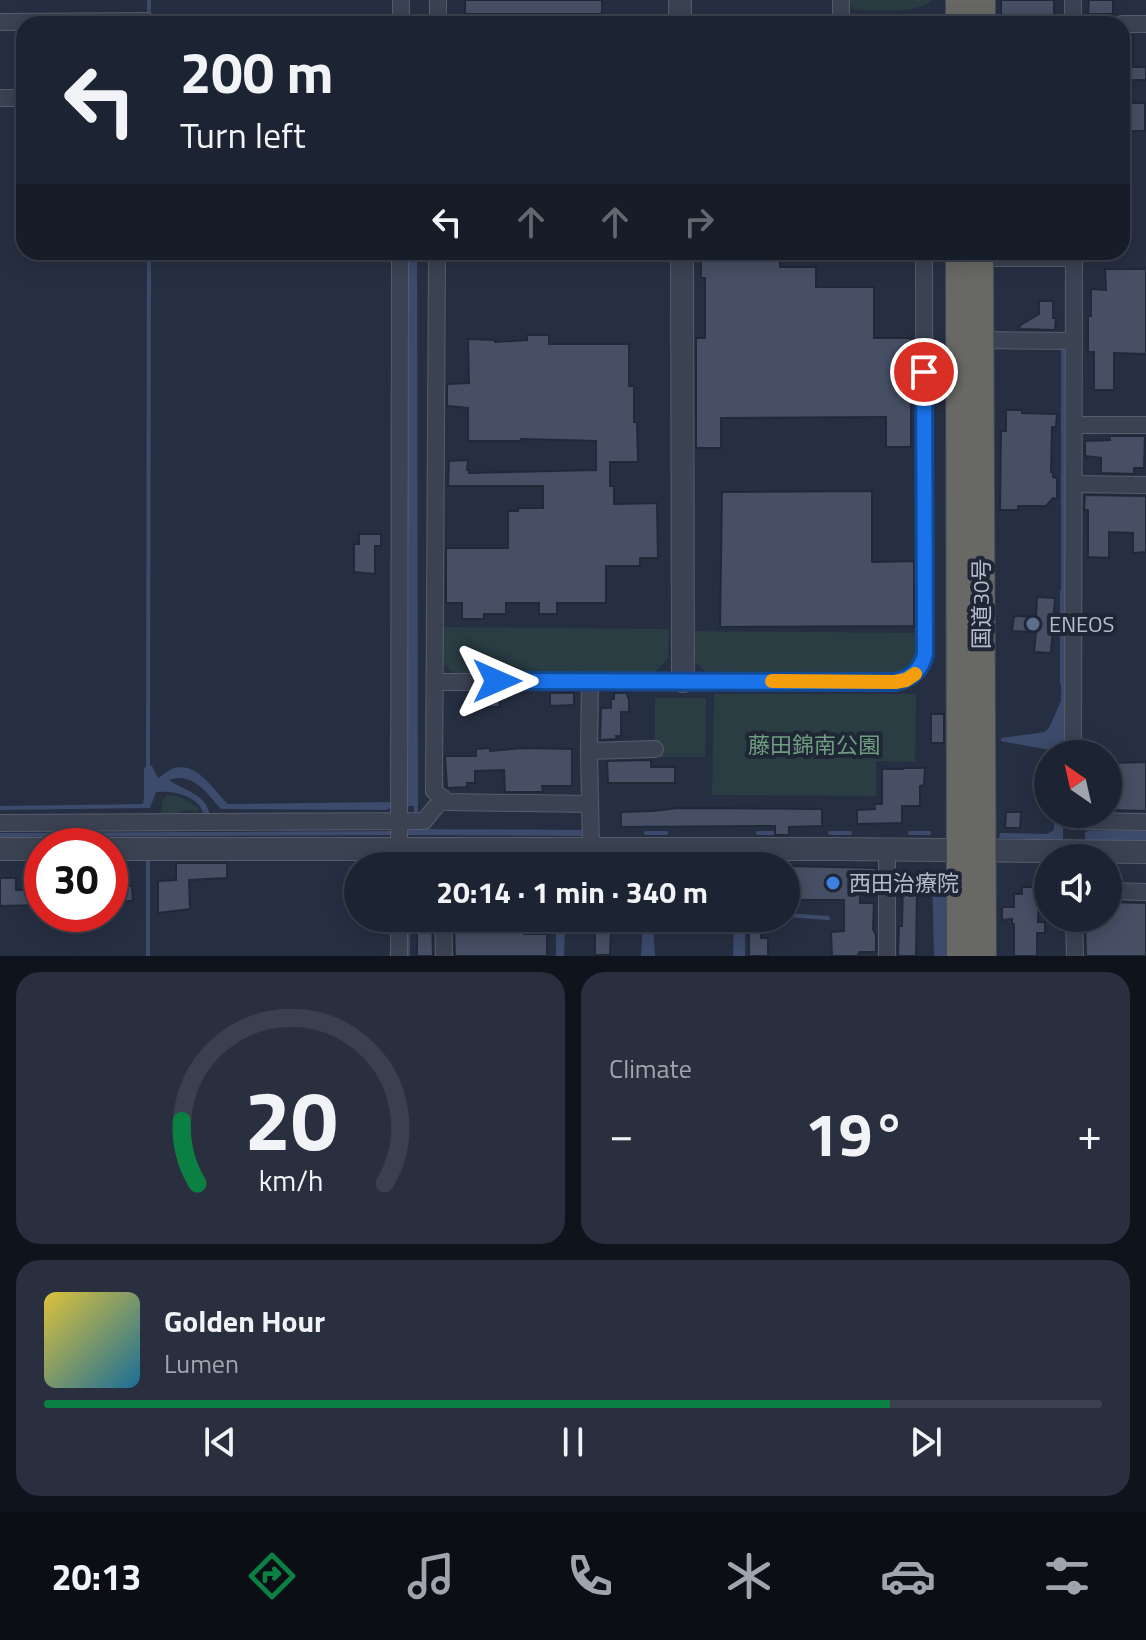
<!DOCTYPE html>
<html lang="en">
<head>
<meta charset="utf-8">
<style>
  :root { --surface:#1c2332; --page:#292f3e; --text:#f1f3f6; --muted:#a0a4ac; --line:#3a404d; --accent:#0b8043 }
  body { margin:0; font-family:"Titillium Web","Noto Sans JP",sans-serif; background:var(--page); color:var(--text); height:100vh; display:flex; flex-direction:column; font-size:30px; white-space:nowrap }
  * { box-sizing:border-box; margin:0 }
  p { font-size:26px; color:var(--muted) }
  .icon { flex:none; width:44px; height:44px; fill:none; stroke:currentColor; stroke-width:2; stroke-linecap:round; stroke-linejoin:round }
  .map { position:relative; height:956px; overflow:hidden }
  .drawer { display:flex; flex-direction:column; gap:16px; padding:16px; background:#0f131c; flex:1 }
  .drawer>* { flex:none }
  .top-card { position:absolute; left:16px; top:16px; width:1114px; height:244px; border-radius:24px; box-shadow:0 4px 20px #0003,0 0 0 2px var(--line); background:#1c2332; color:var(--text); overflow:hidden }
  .needle { width:52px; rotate:326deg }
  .buttons { position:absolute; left:1034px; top:740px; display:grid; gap:16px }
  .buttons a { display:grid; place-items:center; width:88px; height:88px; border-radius:50%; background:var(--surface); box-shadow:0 4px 20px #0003,0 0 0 2px var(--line); font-size:40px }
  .speed { position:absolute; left:24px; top:828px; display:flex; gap:16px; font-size:40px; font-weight:700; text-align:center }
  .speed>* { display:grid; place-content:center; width:104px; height:104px; border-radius:50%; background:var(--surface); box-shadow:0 4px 20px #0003,0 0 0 2px var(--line); line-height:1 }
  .speed .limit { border:12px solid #d22; background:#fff; color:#111 }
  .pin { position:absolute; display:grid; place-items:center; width:68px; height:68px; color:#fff; margin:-34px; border:4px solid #fff; border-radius:50%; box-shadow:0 2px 8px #0007 }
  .me { position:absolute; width:88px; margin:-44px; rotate:90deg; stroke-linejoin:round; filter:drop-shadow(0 0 6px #0008) }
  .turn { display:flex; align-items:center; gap:28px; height:168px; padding:0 32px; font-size:36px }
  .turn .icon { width:104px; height:104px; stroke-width:2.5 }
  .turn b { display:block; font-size:56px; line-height:68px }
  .lanes { display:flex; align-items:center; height:76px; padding:0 32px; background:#0003; justify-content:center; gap:40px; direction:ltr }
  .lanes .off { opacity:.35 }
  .big { font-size:60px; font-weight:700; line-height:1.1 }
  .drawer .tile { flex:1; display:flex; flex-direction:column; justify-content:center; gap:12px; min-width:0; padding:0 28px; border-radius:24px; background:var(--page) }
  .drawer .dial { align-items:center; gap:0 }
  .dial svg { height:208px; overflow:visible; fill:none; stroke:var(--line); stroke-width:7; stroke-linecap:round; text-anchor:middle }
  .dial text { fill:var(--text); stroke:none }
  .song { display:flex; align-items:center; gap:24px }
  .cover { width:96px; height:96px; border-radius:12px; background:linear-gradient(135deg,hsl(50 70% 55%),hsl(200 70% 35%)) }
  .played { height:8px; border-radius:4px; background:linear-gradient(90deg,var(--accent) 80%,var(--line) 80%) }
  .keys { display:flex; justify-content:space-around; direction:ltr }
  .heat { display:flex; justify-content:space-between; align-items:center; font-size:44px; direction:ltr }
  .drawer .tiles { flex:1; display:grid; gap:16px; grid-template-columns:1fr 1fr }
  .tile:last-child { grid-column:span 2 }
  .trip { position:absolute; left:344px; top:852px; width:456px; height:80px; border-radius:40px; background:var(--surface); box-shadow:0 4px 20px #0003,0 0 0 2px var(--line); font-weight:700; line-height:80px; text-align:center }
  .tabs { display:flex; height:128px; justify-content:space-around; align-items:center; background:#0b0e14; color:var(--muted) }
  .tabs .icon { width:56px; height:56px }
  .tabs .on { color:var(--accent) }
  .tabs b { font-size:36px; color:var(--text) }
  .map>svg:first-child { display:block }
  .green { fill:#293d43 }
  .water { fill:#3c4b6b }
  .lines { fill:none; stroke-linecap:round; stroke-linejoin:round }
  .stream { stroke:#3c4b6b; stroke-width:4 }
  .building { fill:#464f64; stroke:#212939; stroke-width:2 }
  .minor-casing { stroke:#565d6c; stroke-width:18 }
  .tertiary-casing { stroke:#565d6c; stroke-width:24 }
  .trunk-casing { stroke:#424a59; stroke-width:30 }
  .minor { stroke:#3b4252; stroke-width:16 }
  .tertiary { stroke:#3b4252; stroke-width:22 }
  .trunk { stroke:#686865; stroke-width:28 }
  .route-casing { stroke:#114b97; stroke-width:20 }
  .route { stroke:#1a73e8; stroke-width:14 }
  .slow { stroke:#f59e0b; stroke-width:14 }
  .service-dot { fill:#5c6f8a; stroke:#1f2737; stroke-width:3 }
  .shop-dot { fill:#3f7fe0; stroke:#1f2737; stroke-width:3 }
  .labels { text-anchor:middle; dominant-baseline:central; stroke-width:8; stroke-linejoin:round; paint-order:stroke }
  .street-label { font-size:22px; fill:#b8bdcc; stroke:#1f2737 }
  .poi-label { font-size:22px; fill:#b8bdcc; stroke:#1f2737; text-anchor:start }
  .park-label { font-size:22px; fill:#6f9d7f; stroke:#1f2737 }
</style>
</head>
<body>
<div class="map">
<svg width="1146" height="956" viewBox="0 0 1146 956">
  <rect width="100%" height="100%" fill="#262f42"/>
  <!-- green -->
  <g class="green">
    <path d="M849,0H932C917,15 874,10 853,10Z"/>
    <polygon points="441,627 669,629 668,658 653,674 456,675 441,662"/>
    <polygon points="691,631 920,633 920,660 902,675 708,674 692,659"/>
    <polygon points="714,694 916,694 915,762 876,761 876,796 712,795"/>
    <polygon points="655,698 706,698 705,757 655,757"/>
    <path d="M167,795C180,794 188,801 198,808L197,812L189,810L167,816L161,812L162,801Z"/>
  </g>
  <!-- water -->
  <g class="water">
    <polygon points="408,252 417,252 418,814 414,815 414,806 405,806"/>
    <polygon points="1061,347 1066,347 1066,579 1061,581"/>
    <polygon points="1060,590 1066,592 1066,684 1060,684"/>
    <polygon points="1061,701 1064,702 1064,754 1055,754 1055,751 1001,741 1001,738 1045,732 1049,728"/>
    <path d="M148,765L152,766L158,778C164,775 169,769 175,768C198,762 214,791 228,804L394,802V806L386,810L228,809H221C207,793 192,771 169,780C184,791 208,794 210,817H204C202,796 173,790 156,792L150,808H142L144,799V768Z"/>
    <polygon points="1054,814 1063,814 1063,840 999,838 1000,833 1047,834 1054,830"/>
    <polygon points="405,829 586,830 586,836 405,835"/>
    <polygon points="1146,830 1146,841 1085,841 1085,833 1087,831"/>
    <polygon points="935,873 950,901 950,956 934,956 932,875"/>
    <polygon points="482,918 637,918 617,920 612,924 573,926 565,929 564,956 556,956 556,920 483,920"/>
    <path d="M645,918H740L745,928V956H733L734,924C715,924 668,919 653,926L655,956H641L643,925Z"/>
  </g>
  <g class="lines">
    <!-- stream -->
    <g class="stream">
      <polyline points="149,0 149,16"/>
      <polyline points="1063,596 1063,576"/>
      <polyline points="1063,704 1063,680"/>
      <polyline points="148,770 149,252"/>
      <polyline points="0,808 145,806"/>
      <polyline points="646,833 666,833"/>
      <polyline points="758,833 778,833"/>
      <polyline points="830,833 850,833"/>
      <polyline points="910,833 929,833"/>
      <polyline points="0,835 394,833"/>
      <polyline points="148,862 148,956"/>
      <polyline points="748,864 748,866"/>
      <polyline points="408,865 408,866"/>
      <polyline points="786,915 828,918"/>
      <polyline points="408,918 408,956"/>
    </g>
  </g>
  <!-- building -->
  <g class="building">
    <rect x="465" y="0" width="137" height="14"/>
    <polygon points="1001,0 1054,0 1054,15 1001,16"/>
    <polygon points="1089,0 1113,0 1113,14 1088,14"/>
    <polygon points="1122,35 1133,35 1132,67 1146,67 1146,80 1122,80"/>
    <rect x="1122" y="103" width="23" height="28"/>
    <polygon points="701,255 780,255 780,267 816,267 816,287 874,287 874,338 911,338 911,447 886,447 886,417 721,418 721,448 696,448 696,338 705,338 705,278 701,278"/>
    <polygon points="1105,269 1146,269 1146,354 1114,353 1114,390 1094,390 1094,352 1088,352 1088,316 1091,316 1091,289 1106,290"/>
    <polygon points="1039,301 1053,301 1053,318 1056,318 1055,330 1021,329 1019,326 1039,314"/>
    <polygon points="527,335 549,335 549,344 629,344 629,386 634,386 634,422 637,422 638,462 610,462 610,486 614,486 614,504 657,503 658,558 640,558 640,566 606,566 606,603 557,603 557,614 539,614 539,603 506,603 506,614 484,614 484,619 462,619 462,603 446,603 446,548 508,548 508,511 518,511 518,508 543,508 543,486 448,486 449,461 468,460 467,470 469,470 469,473 596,470 596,441 521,439 521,441 468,441 468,408 447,406 447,384 469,383 468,339 495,340 495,342 527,340"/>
    <polygon points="1006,410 1022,410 1022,413 1057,414 1056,427 1052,427 1051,472 1053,472 1053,477 1057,478 1057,499 1053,498 1046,506 1018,506 1018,510 1000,510 1001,431 1006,431"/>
    <polygon points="1109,436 1145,436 1144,468 1134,468 1134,474 1101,473 1101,458 1085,456 1085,441 1110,440"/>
    <polygon points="872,491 872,562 914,561 914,626 720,627 722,492"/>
    <polygon points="1085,495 1146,496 1146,552 1133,553 1133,533 1109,532 1109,558 1088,557 1088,510 1084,510"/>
    <polygon points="359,534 381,534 381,546 375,546 375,574 354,572 354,544 359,544"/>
    <polygon points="1037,597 1055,598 1051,653 1034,652 1036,632 1012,631 1014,616 1036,617"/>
    <polygon points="478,693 499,693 500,707 478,707"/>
    <polygon points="550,693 574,693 574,705 550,706"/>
    <polygon points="614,693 627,693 628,698 629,698 629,712 621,712 621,736 616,736 617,739 600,740 601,708 611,708 611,699 614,699"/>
    <rect x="931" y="714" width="13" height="29"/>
    <polygon points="490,748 490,751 523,748 572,749 572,786 542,786 543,792 505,792 504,770 475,771 475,783 467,783 467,787 447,788 445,756 476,756 476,749"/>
    <polygon points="651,760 651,767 675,767 675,783 608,783 607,761"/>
    <polygon points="1146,762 1146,811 1108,810 1108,789 1114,789 1114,763"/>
    <polygon points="903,768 925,768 924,785 920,786 920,806 902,806 902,823 857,824 857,810 875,809 874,804 882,804 882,769 903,769"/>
    <polygon points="678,808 822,809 822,826 789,827 789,835 775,835 775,826 621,827 621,812 653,811"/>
    <polygon points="1006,812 1021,812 1020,828 1005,828"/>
    <polygon points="176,863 227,863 227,878 189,880 190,909 158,913 158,881 176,880"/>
    <polygon points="786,866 876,868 876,881 860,882 860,903 874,903 873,929 876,935 876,952 860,952 857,956 832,956 831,932 844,931 844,900 786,900"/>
    <polygon points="903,875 929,875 929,891 917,891 916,956 899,956 898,952 899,926 902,926"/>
    <polygon points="0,878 16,878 16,890 42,890 42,905 0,906"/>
    <polygon points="116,886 132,886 133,901 116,901"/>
    <polygon points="1022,887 1039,887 1038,922 1045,922 1045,933 1037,933 1037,956 1014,956 1014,924 1012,924 1012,919 1002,920 1002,907 1014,907 1014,894 1022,894"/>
    <polygon points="1108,902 1146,903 1146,956 1086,956 1085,918 1108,918"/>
    <polygon points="417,918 432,918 433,956 417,956"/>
    <polygon points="454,920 474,920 474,922 524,922 524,934 547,934 547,956 455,956"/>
    <polygon points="749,927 761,928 761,938 768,938 768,956 749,956"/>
    <polygon points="595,932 611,932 610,955 595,955"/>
  </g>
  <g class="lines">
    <defs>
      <g id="minor">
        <polyline points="401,0 401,24"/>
        <polyline points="438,0 438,24"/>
        <polyline points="841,0 841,24"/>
        <polyline points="0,22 147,21"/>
        <polyline points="1073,24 1073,0"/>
        <polyline points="1122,24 1146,24"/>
        <polyline points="0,98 24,98"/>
        <polyline points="437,252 434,791 447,802 590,804"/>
        <polyline points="979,258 1074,258"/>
        <polyline points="979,340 1074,341"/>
        <polyline points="1075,425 1146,425"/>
        <polyline points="1074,484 1146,485"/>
        <polyline points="590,681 589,751 591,848"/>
        <path d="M435,682H895C912,679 921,670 925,654L924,252"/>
        <polyline points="589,751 655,749"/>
        <polyline points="1073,754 1074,252"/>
        <polyline points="1074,821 1146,822"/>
        <polyline points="0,823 424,821 443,798"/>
        <polyline points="443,848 443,866"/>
        <polyline points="399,866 400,252"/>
        <polyline points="1108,891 1146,892"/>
        <polyline points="443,918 444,956"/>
        <polyline points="1074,918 1075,956"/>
        <polyline points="399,956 399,918"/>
        <polyline points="887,956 887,849"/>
      </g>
      <g id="tertiary">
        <polyline points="680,0 680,24"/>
        <polyline points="682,252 683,681"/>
        <polyline points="0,849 42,849"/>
        <polyline points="110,849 839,849 1146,852"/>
      </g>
      <g id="trunk">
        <polyline points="960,0 960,24"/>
        <polyline points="981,0 981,24"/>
        <polyline points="960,252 961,956"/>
        <polyline points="979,252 982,956"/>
      </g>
    </defs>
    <!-- minor casing -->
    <use href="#minor" class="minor-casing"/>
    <!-- tertiary casing -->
    <use href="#tertiary" class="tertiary-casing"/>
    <!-- trunk casing -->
    <use href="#trunk" class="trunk-casing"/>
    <!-- minor -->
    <use href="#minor" class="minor"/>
    <!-- tertiary -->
    <use href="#tertiary" class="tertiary"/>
    <!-- trunk -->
    <use href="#trunk" class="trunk"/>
  </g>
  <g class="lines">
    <defs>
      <path id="route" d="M497,681L895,682C912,678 921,670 925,654L924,372"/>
    </defs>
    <!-- route casing -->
    <use href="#route" class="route-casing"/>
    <!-- route -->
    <use href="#route" class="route"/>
    <!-- slow -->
    <polyline class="slow" points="772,681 895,682 906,680 915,674"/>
  </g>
  <!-- markers -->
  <circle class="service-dot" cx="1033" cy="624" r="8"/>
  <circle class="shop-dot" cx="833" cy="883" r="8"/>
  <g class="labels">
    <!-- street labels -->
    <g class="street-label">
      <text transform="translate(981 604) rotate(-90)">国道30号</text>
    </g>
    <!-- poi labels -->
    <g class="poi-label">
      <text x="1049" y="624">ENEOS</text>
      <text x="849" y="883">西田治療院</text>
    </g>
    <!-- park labels -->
    <g class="park-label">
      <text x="814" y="745">藤田錦南公園</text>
    </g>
  </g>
</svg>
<div class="buttons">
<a><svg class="needle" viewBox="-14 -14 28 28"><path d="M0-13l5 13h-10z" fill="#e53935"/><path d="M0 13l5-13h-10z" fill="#a0a4ac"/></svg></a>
<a><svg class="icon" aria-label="sound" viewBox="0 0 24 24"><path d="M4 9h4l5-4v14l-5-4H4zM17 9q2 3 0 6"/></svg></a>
</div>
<div class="speed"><div class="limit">30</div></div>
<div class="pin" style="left:924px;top:372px;background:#d93025"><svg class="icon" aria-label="arrive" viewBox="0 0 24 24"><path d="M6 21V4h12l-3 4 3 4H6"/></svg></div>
<svg class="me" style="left:497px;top:681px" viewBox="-20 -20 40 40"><path d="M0-17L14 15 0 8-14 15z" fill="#1a73e8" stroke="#fff" stroke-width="4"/></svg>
<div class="trip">20:14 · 1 min · 340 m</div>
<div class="top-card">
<div class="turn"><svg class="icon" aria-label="left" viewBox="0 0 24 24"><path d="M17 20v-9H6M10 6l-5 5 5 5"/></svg><div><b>200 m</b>Turn left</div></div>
<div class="lanes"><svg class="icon" aria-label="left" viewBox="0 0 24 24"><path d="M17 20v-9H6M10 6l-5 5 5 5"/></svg><svg class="icon off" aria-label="ahead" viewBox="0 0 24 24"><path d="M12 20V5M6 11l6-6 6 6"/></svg><svg class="icon off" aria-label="ahead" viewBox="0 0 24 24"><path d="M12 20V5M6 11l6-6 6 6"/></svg><svg class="icon off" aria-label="right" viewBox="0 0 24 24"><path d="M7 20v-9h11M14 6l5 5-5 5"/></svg></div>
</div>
</div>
<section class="drawer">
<div class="tiles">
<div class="tile dial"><svg viewBox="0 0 100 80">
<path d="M14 69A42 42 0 1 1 86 69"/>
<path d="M14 69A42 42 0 0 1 8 45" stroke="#0b8043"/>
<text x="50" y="56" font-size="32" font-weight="700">20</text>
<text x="50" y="72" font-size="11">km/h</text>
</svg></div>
<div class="tile"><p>Climate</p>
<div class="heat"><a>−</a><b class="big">19°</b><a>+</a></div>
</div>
<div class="tile">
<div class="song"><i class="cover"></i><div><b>Golden Hour</b><p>Lumen</p></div></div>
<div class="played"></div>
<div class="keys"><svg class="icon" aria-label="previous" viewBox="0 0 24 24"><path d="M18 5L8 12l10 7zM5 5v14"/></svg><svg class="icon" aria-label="pause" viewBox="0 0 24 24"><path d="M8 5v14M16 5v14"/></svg><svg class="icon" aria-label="next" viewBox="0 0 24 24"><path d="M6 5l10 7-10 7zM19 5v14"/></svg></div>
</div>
</div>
</section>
<nav class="tabs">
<b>20:13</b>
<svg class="icon on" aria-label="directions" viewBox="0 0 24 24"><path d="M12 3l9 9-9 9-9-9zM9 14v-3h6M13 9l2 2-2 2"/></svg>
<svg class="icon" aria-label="music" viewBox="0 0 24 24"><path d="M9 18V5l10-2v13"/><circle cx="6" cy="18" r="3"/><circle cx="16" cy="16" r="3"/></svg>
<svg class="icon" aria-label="phone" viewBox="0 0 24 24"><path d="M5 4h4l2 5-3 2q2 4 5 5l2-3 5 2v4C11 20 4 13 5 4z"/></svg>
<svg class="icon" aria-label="climate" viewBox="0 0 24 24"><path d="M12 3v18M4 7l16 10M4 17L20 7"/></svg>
<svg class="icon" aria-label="car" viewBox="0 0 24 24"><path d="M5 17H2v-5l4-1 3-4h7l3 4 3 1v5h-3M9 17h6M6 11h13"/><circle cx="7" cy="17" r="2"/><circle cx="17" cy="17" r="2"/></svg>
<svg class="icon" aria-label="filters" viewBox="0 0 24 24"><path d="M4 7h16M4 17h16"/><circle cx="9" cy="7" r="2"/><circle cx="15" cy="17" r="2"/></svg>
</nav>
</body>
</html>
